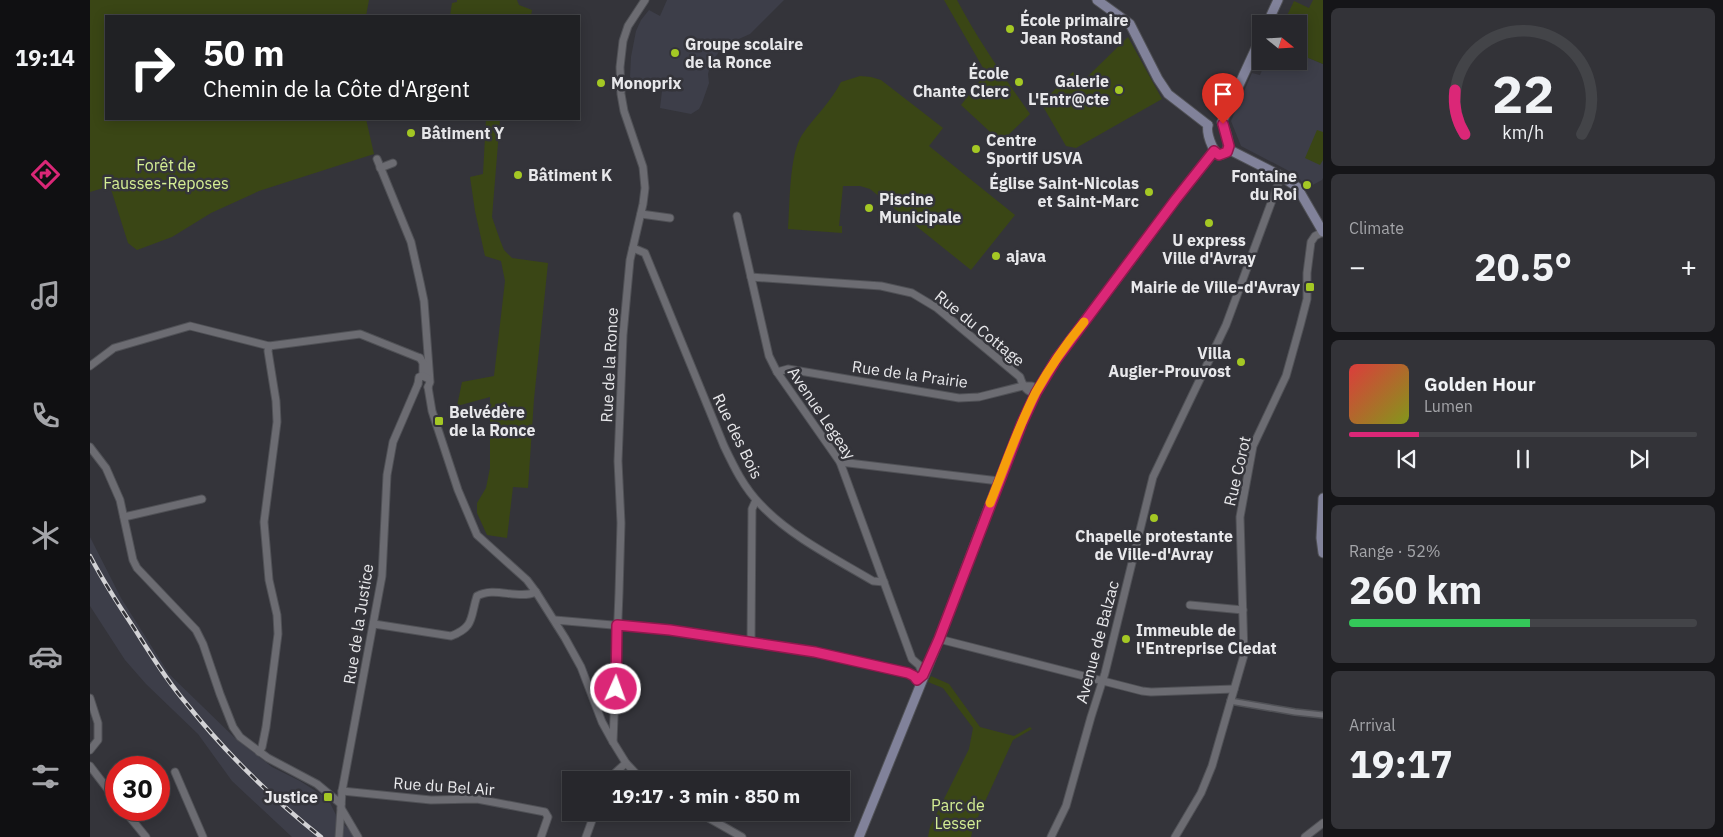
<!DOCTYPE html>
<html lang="en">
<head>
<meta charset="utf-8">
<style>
  :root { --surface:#27272c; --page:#333338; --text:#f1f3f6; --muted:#a4a5a9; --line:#434448; --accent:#db2777 }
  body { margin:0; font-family:"IBM Plex Sans",sans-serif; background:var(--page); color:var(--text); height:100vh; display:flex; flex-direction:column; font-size:19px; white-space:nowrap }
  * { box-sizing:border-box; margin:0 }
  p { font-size:16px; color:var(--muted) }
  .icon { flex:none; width:28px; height:28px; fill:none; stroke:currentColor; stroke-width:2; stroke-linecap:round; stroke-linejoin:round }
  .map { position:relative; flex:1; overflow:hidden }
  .drawer { display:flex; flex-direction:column; gap:8px; padding:8px; background:#151518; width:400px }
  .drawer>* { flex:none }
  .banner { position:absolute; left:15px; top:15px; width:475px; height:105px; border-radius:0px; box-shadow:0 2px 12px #0003,0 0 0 1px var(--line); background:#202124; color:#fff; overflow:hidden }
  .needle { width:32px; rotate:108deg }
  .buttons { position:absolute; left:1162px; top:15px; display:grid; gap:10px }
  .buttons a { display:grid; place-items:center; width:55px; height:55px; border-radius:0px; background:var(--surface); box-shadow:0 2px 12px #0003,0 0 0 1px var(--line); font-size:25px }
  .speed { position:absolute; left:15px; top:756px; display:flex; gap:10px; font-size:25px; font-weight:700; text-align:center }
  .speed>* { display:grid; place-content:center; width:65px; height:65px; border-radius:50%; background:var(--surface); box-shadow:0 2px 12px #0003,0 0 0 1px var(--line); line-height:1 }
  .speed .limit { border:8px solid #d22; background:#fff; color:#111 }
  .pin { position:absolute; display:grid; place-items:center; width:42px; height:42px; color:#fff; margin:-51px -21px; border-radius:50% 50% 50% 0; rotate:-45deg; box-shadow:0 0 5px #0007 }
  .pin .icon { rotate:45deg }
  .me { position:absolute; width:55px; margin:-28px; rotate:2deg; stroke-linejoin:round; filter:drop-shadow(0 0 4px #0008) }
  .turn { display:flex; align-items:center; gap:18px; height:105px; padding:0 15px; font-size:22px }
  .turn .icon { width:65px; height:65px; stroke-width:2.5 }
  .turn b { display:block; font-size:35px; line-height:42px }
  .big { font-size:38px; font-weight:700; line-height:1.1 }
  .drawer .widget { flex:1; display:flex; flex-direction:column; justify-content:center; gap:8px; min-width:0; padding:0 18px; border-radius:8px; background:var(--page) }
  .drawer .dial { align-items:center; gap:0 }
  .dial svg { height:130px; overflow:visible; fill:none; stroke:var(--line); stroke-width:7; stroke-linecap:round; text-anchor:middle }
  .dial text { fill:var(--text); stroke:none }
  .song { display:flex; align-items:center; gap:15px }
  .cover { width:60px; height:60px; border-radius:8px; background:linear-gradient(135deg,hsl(0 70% 55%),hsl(70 70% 35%)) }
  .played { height:5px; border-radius:2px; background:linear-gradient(90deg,var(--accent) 20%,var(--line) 20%) }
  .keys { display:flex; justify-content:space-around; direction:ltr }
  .heat { display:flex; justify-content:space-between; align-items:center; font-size:28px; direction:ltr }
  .charge { height:8px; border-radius:4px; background:linear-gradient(90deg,#34c759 52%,var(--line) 0) }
  .trip { position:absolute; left:472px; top:771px; width:288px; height:50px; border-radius:0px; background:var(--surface); box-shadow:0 2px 12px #0003,0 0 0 1px var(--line); font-weight:700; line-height:50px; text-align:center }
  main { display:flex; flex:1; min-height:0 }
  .dock { display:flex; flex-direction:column; width:90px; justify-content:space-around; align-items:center; background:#101012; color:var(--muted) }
  .dock .icon { width:35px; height:35px }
  .dock .active { color:var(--accent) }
  .dock b { font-size:22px; color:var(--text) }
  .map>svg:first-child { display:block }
  .built { fill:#3d3e49 }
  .green { fill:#3a4615 }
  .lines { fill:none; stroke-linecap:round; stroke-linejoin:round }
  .pedestrian-casing { stroke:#505156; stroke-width:8 }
  .minor-casing { stroke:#505156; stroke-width:9 }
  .secondary-casing { stroke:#505156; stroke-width:11 }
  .pedestrian { stroke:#6c6c72; stroke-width:5 }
  .minor { stroke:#6c6c72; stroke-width:7 }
  .secondary { stroke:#81829a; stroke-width:9 }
  .rail-casing { stroke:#d2d2d5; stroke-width:4.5 }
  .rail { stroke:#34343a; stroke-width:2.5; stroke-dasharray:8; stroke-linecap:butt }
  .route-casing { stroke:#8e194d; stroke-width:12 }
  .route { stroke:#db2777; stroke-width:9 }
  .slow { stroke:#f59e0b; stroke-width:9 }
  .poi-dot { fill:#a4c824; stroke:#34343a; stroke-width:2 }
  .labels { text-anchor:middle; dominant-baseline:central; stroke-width:5; stroke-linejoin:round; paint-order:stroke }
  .poi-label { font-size:16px; font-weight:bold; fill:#e8e8eb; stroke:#34343a; text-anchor:start }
  .park-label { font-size:16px; fill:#d4ee94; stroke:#34343a }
  .street-label { font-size:16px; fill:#e8e8eb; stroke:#34343a }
</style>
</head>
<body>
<main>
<nav class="dock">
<b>19:14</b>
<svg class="icon active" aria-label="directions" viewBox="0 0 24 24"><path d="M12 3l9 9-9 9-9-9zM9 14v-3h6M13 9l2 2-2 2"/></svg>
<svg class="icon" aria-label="music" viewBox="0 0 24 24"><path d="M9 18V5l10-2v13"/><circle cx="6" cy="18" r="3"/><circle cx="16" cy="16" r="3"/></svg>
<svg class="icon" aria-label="phone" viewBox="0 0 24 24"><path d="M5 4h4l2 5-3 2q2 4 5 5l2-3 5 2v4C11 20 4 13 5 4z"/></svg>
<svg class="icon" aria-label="climate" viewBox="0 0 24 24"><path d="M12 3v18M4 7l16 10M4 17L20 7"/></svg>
<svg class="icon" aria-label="car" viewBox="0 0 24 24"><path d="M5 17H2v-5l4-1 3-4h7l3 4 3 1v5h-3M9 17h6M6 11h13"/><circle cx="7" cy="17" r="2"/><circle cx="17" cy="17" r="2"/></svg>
<svg class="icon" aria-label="filters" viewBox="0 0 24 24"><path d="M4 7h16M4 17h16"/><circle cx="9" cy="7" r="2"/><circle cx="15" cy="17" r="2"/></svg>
</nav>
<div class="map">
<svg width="1233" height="837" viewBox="0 0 1233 837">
  <rect width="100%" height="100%" fill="#34343a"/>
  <!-- built -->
  <g class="built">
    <polygon points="577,0 694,0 660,34 633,46 631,49 621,63 618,74 619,83 612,103 609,109 601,114 570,108 572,91 551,85 540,77 541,57 546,31 551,20 559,10 570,16"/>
    <polygon points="1209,54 1233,64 1233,178 1232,180 1217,188 1208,177 1199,171 1151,146 1141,121 1162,73 1170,75 1176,61 1209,61"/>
    <polygon points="0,537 31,598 79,674 144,737 182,767 210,781 238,799 248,819 267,837 202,837 142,781 108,734 56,684 35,660 0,606"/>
  </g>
  <!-- green -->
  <g class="green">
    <polygon points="0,0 279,0 276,16 16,16 16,119 276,119 284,154 169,191 121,213 82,237 47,250 38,243 20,186 0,192"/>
    <polygon points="367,0 427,0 429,5 442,10 441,16 360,16 362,3 367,2"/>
    <path d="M854,0H867C888,40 914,77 940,114L911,142L871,105L896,73Z"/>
    <polygon points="1223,0 1233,0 1233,64 1209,54 1209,24 1193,24 1204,1 1219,8"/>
    <polygon points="1038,37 1072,99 986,148 976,146 951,103 983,72 990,79 994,80"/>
    <path d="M770,76L781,77L791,80L853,128L839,146L925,215L881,270L780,189L770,186H753L749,226H752V233L698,229C700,204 699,155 712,135C725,116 741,102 751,82Z"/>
    <polygon points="396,119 410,119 402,217 410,240 414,250 422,258 458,263 444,399 438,488 423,487 417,538 397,535 387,513 387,503 396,488 400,468 400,397 367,406 372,382 404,376 415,281 411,261 395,256 385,211 380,177 393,174"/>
    <polygon points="1227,130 1233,132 1233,160 1230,165 1215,158"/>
    <polygon points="841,676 859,684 890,727 924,736 940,727 942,729 923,740 883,828 881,837 838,837 840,827 879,749 883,728 853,688 838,682"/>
  </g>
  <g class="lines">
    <defs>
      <polyline id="pedestrian" points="1140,701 1205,712 1233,715"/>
      <g id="minor">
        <polyline points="287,159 321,242 330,282 334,301 339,368 340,382 338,387"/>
        <polyline points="290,168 303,163"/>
        <polyline points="551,214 580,218"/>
        <path d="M543,248L555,253L634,446C644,467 654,488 671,505C700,536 746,559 783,581L794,582"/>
        <path d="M661,277L791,286L822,293L847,308L930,377C933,386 936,392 946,393"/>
        <polyline points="330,358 333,363 333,376"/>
        <polyline points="0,366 24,348 100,326 179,346 270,334 330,358"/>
        <polyline points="687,372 698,369 869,398 889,397 933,386 942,386 946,393"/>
        <polyline points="328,384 329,377 333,376 339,379"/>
        <polyline points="338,387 342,411 368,490 387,535 437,580 446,592 475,638 491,667 512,722 523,742 536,763 552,780"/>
        <polyline points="0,447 16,468 30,500 43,560 47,568 106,630 113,644 130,694 143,727 150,737 178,758 227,784 251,804"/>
        <polyline points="750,462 909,481"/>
        <polyline points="34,517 112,499"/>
        <polyline points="1100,605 1153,610"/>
        <polyline points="465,620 580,630 689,646 725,652 818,673 825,676 827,680 833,675 829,665 822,659 750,462 687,372 679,356 647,216"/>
        <path d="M284,624L361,636C385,627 380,617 387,596C405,586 427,600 446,592"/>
        <polyline points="849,639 1052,691 1061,692 1144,689"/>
        <polyline points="661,643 662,509 666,500"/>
        <polyline points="0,698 8,723 8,740 0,750"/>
        <polyline points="523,742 529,593 531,523 528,461 533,335 540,260 553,204 555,188 553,167 534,111 531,94 530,67 533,41 538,26 555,0"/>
        <polyline points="169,752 172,747 176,727 188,634 187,615 179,580 174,522 187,422 186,401 178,351 179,346"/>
        <polyline points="0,766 26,800"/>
        <polyline points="85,772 113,837"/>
        <polyline points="521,780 526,772 536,763"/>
        <polyline points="252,791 341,800 387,799 455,812 458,817 451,837"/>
        <polyline points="34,810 56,837"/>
        <polyline points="608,812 652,837"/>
        <polyline points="249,837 251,808"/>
        <polyline points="268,837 251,808 252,791 292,576 297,475 303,442 328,384"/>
        <polyline points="496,837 505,812"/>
        <polyline points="961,837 976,806 1001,717 1015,673 1063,477 1136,325 1191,176"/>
        <polyline points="1085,837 1111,793 1122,766 1154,655 1150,517 1163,446 1196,376 1210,326 1217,299 1217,273 1221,242 1225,236 1233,232"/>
        <polyline points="1215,837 1233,823"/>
      </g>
      <g id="secondary">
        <polyline points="1007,0 1040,24 1068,79 1078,94 1118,125"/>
        <polyline points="1177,24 1188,0"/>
        <polyline points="1132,122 1171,37"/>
        <path d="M1118,125C1116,133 1122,150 1129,155C1145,153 1136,132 1132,122"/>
        <polyline points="1138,149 1191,176 1207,187 1233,232"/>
        <polyline points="1233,498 1231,538 1233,553"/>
        <polyline points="769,837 849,639 904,494 932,423 946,393 966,359 984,335 1035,268 1086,199 1124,151"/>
      </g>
    </defs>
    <!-- pedestrian casing -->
    <use href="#pedestrian" class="pedestrian-casing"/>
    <!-- minor casing -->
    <use href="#minor" class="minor-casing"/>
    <!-- secondary casing -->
    <use href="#secondary" class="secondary-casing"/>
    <!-- pedestrian -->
    <use href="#pedestrian" class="pedestrian"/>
    <!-- minor -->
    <use href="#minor" class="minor"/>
    <!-- secondary -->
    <use href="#secondary" class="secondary"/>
    <defs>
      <path id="rail" d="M0,556C13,581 28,604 44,628C60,653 76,680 96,703C135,752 182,798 231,837"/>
    </defs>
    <!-- rail casing -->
    <use href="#rail" class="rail-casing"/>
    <!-- rail -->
    <use href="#rail" class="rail"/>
  </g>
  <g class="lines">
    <defs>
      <polyline id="route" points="526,689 527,625 580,630 725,652 818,673 824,676 827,680 833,675 849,639 932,423 946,393 966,360 1086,199 1124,151 1129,155 1137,152 1139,146 1133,124"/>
    </defs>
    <!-- route casing -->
    <use href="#route" class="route-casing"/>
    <!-- route -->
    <use href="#route" class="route"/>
    <!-- slow -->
    <path class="slow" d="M900,503C915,466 928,427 946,392C960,367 976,344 994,322"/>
  </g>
  <!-- markers -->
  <g class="poi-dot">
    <circle cx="920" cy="29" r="5"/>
    <circle cx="585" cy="53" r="5"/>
    <circle cx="929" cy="82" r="5"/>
    <circle cx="511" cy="83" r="5"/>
    <circle cx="1029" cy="90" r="5"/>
    <circle cx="321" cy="133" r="5"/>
    <circle cx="886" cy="149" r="5"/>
    <circle cx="428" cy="175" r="5"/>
    <circle cx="1217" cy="185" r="5"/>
    <circle cx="1059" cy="192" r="5"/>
    <circle cx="779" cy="208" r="5"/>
    <circle cx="1119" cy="223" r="5"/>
    <circle cx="906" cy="256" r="5"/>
    <rect x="1215" y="282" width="10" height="10" rx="2.5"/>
    <circle cx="1151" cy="362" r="5"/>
    <rect x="344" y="416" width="10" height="10" rx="2.5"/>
    <circle cx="1064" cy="518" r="5"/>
    <circle cx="1036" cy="639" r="5"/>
    <rect x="233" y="792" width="10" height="10" rx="2.5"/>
  </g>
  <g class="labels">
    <!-- poi labels -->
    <g class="poi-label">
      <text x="930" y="20">École primaire<tspan x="930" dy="18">Jean Rostand</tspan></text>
      <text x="595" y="44">Groupe scolaire<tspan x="595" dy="18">de la Ronce</tspan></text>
      <text x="919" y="73" text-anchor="end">École<tspan x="919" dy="18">Chante Clerc</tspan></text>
      <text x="1019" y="81" text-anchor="end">Galerie<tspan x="1019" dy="18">L'Entr@cte</tspan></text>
      <text x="521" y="83">Monoprix</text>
      <text x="331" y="133">Bâtiment Y</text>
      <text x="896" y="140">Centre<tspan x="896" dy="18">Sportif USVA</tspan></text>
      <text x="438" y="175">Bâtiment K</text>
      <text x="1207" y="176" text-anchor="end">Fontaine<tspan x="1207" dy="18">du Roi</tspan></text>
      <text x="1049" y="183" text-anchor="end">Église Saint-Nicolas<tspan x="1049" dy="18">et Saint-Marc</tspan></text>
      <text x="789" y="199">Piscine<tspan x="789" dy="18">Municipale</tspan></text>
      <text x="1119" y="240" text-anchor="middle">U express<tspan x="1119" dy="18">Ville d'Avray</tspan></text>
      <text x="916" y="256">ajava</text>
      <text x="1210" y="287" text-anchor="end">Mairie de Ville-d'Avray</text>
      <text x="1141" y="353" text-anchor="end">Villa<tspan x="1141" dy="18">Augier-Prouvost</tspan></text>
      <text x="359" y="412">Belvédère<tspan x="359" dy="18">de la Ronce</tspan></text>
      <text x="1064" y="536" text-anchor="middle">Chapelle protestante<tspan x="1064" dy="18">de Ville-d'Avray</tspan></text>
      <text x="1046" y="630">Immeuble de<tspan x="1046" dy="18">l'Entreprise Cledat</tspan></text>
      <text x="228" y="797" text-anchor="end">Justice</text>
    </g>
    <!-- park labels -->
    <g class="park-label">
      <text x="76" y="165">Forêt de<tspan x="76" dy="18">Fausses-Reposes</tspan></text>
      <text x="868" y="805">Parc de<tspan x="868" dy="18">Lesser</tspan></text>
    </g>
    <!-- street labels -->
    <g class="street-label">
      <text transform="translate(890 328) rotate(39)">Rue du Cottage</text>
      <text transform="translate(519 365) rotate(-87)">Rue de la Ronce</text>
      <text transform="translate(820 374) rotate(8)">Rue de la Prairie</text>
      <text transform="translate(732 413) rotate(56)">Avenue Legeay</text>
      <text transform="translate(648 436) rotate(64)">Rue des Bois</text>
      <text transform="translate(1147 471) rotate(-77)">Rue Corot</text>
      <text transform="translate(268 624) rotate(-81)">Rue de la Justice</text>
      <text transform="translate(1007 642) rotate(-75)">Avenue de Balzac</text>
      <text transform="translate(354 786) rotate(4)">Rue du Bel Air</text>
    </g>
  </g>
</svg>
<div class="buttons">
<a><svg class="needle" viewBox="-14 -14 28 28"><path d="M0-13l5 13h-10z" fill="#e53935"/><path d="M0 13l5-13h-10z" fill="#a4a5a9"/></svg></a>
</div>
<div class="speed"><div class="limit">30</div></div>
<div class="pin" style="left:1133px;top:124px;background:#d93025"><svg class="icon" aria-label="arrive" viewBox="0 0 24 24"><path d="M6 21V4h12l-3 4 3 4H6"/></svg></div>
<svg class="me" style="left:526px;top:689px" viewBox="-20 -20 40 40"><circle r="17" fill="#db2777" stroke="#fff" stroke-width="3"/><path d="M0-11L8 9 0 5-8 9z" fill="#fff"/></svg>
<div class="trip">19:17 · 3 min · 850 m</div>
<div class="banner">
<div class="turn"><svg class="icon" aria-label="right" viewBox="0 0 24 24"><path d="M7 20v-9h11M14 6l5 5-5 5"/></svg><div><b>50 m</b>Chemin de la Côte d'Argent</div></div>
</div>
</div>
<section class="drawer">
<div class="widget dial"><svg viewBox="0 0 100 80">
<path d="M14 69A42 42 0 1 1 86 69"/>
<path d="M14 69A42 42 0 0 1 8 42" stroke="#db2777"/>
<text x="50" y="56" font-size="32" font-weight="700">22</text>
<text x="50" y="72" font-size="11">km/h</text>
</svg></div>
<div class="widget"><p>Climate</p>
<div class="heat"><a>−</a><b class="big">20.5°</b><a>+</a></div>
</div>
<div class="widget">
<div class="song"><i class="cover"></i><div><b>Golden Hour</b><p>Lumen</p></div></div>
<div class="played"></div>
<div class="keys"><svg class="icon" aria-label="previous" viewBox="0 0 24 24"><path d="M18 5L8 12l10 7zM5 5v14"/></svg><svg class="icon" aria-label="pause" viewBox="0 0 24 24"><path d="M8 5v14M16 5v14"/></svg><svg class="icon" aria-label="next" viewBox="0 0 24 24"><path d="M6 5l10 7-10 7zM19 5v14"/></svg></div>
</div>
<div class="widget"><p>Range · 52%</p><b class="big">260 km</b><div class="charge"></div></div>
<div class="widget"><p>Arrival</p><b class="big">19:17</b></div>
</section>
</main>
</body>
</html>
